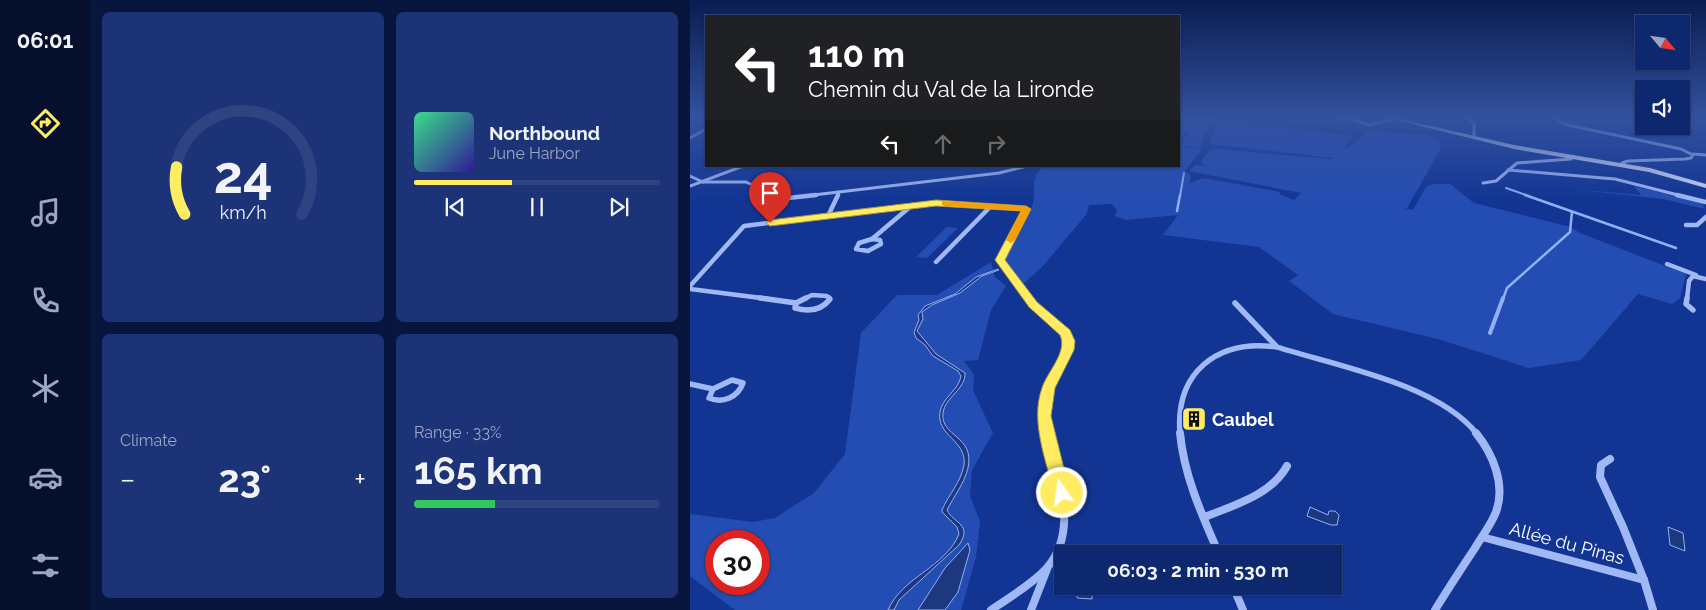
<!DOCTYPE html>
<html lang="en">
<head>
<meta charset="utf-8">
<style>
  :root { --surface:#0e286f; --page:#1c3477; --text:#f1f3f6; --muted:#9ba6c3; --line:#2e4482; --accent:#ffec62 }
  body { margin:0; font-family:Raleway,sans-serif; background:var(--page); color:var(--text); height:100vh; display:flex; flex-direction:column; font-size:19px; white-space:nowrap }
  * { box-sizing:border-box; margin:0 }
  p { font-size:16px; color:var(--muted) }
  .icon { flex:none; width:28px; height:28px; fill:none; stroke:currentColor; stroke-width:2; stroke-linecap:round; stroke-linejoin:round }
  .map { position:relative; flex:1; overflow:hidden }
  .sheet { display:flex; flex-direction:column; gap:12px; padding:12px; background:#08163d; width:600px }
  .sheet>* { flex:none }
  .hud { position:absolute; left:15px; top:15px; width:475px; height:152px; border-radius:0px; box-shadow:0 1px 4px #0004,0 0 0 1px var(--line); background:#202124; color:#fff; overflow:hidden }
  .needle { width:32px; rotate:119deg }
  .tools { position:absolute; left:945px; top:15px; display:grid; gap:10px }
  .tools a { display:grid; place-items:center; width:55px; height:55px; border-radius:0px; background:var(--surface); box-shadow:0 1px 4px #0004,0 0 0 1px var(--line); font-size:25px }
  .speed { position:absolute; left:15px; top:530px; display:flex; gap:10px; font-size:25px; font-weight:700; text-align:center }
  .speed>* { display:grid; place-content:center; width:65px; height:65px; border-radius:50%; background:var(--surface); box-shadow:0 1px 4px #0004,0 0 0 1px var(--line); line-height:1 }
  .speed .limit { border:8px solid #d22; background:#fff; color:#111 }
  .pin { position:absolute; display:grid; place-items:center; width:42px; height:42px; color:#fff; margin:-51px -21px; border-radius:50% 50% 50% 0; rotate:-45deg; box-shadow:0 0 5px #0007 }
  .pin .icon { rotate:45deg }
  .me { position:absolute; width:55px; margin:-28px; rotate:346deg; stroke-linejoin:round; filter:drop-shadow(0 0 4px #0008) }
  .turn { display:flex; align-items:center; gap:18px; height:105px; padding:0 20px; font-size:22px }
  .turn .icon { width:65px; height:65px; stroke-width:2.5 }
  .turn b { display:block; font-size:35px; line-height:42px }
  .lanes { display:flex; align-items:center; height:48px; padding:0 20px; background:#0003; justify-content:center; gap:25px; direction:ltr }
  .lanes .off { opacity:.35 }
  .big { font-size:38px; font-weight:700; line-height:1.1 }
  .sheet .card { flex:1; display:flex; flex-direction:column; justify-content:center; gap:8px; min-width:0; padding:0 18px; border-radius:8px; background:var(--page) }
  .sheet .dial { align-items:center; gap:0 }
  .dial svg { height:130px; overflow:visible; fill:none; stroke:var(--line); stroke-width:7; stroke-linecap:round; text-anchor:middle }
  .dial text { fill:var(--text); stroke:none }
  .song { display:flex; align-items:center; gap:15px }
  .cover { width:60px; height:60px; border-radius:8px; background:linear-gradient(135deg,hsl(150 70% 55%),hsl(250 70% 35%)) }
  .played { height:5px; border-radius:2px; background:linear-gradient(90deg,var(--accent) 40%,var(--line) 40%) }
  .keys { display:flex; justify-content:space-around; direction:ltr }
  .heat { display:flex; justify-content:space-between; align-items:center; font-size:28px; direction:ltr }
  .charge { height:8px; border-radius:4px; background:linear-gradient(90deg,#34c759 33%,var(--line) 0) }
  .sheet .tiles { flex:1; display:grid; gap:12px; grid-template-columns:repeat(2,1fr) }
  .trip { position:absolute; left:364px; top:545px; width:288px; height:50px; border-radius:0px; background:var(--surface); box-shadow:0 1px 4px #0004,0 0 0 1px var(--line); font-weight:700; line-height:50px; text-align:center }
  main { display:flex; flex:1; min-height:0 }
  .menu { display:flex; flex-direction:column; width:90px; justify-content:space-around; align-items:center; background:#06102c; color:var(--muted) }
  .menu .icon { width:35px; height:35px }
  .menu .on { color:var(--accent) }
  .menu b { font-size:22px; color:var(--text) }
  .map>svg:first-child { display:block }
  .green { fill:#244db3; fill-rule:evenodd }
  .water { fill:#1e3880; stroke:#92b0f6 }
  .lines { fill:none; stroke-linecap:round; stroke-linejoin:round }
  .stream-far2 { stroke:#92b0f6; stroke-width:2 }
  .stream-far1 { stroke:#92b0f6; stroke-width:2.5 }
  .stream { stroke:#92b0f6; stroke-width:4 }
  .street-far3 { stroke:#a0b8f3; stroke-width:3 }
  .street-far2 { stroke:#a0b8f3; stroke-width:4.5 }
  .street-far1 { stroke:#a0b8f3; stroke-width:5.5 }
  .street { stroke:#a0b8f3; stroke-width:8 }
  .secondary { fill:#cfdbfc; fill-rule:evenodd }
  .route { fill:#ffec62; stroke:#a69940 }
  .slow { fill:#f59e0b }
  .labels { text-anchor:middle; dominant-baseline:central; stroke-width:4; stroke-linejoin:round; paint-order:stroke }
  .near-poi-label { font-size:18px; font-weight:bold; fill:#fff; stroke:#123594; text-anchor:start }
  .near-street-label { font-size:18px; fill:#fff; stroke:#123594 }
</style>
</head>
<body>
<main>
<nav class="menu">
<b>06:01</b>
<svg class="icon on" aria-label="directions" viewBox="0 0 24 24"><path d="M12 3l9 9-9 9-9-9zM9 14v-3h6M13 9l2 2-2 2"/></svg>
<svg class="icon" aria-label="music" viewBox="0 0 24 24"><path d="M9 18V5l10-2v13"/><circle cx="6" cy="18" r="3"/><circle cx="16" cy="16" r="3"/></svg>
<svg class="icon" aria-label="phone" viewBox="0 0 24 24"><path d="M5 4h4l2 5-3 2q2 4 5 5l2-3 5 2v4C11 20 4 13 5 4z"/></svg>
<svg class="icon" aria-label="climate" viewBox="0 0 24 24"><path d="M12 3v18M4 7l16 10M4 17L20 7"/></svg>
<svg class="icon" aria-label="car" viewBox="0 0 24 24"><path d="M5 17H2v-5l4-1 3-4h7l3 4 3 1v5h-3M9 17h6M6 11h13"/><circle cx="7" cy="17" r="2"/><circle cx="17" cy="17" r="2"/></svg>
<svg class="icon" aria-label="filters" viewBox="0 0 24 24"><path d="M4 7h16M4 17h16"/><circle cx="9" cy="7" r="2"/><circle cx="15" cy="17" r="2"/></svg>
</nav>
<section class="sheet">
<div class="tiles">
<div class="card dial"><svg viewBox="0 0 100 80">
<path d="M14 69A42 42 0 1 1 86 69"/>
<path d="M14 69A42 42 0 0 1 9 40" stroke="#ffec62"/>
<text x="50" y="56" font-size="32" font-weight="700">24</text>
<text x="50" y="72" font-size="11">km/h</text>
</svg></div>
<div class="card">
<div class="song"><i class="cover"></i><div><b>Northbound</b><p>June Harbor</p></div></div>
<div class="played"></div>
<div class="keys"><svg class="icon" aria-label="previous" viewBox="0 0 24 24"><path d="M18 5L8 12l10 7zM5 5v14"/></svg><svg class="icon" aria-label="pause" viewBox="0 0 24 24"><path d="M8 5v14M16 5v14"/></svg><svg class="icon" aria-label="next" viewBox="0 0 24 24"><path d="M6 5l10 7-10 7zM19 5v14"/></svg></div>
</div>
<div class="card"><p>Climate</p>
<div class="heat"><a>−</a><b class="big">23°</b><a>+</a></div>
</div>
<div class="card"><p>Range · 33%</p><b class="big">165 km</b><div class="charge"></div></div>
</div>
</section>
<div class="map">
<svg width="1016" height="610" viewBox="0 0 1016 610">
  <rect width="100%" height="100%" fill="#123594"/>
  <!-- green -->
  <g class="green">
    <polygon points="489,117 525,117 515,133 510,148 490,146 498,132 495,132 489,144"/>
    <path d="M529,120L664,136L654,147L658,148L679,131L744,136L749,140L750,150L717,208H714L723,210L736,187L744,184H760L784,203L880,227L890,233L996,274L990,298L982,304L948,294L891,360L839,368L748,339L643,314L599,281L608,275L569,247L473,235L488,215L436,220L425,216L427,210L422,204L399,205L396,215L352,267L333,284L313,261C322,244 334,227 341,209C349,192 337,180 354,166H489V147L512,149L495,171L501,175L500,183L513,178L590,192L589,194L604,200L611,193L499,171L505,165L517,166L512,163V160L519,151L525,149L642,159L644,158L519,144Z"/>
    <polygon points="944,186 1013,203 1015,209 974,199 881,189 951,195"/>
    <polygon points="257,227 268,228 237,258 226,257"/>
    <path d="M301,262L305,277L316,286L301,310L288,360L274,361L284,375L283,390L303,433L282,470L280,496L290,521L286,557L271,610H45L0,576V514L63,522L85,518L124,493L155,454L171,333L207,295H247ZM26,541H69V584H26Z"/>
  </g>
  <!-- water -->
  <g class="water">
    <path d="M308,269L309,270L292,276L270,293L242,305L232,312L233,319L227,331L246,354L275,373C276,389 255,397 253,413C250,437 285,435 278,468C274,484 264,496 257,510C264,524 283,524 269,545L209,600L204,610H198C212,577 256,567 269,534L267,527L252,512V510C259,494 271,482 274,465C277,440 246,436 250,412C252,398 269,390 271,376L268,371L243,356L235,345L226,338L224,332L229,320L228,315L235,306L265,294L286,277Z"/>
    <polygon points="620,507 638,515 639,511 645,511 649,515 647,525 641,525 617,516"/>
    <polygon points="978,527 993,533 995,551 980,545"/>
    <polygon points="278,543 280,550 268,592 255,610 228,610 255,568"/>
    <polygon points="383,586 410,586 412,591 402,596 402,599 387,598 387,595 381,595"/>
  </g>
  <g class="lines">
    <!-- stream-far2 -->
    <g class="stream-far2">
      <polyline points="816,188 839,196"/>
      <polyline points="490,196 494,173"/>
    </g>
    <!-- stream-far1 -->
    <g class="stream-far1">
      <polyline points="835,195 986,248"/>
      <polyline points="487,211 490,195"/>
      <polyline points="813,299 817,288 880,232 882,212"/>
    </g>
    <!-- stream -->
    <polyline class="stream" points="800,333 813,298"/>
    <!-- street-far3 -->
    <g class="street-far3">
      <polyline points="643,117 657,118"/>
      <polyline points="655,117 680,125 705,119"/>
      <polyline points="776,117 784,123 784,137"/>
      <polyline points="865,117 868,121 878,125 991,149 1003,155 1001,158 995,159 938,161 932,163 932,165"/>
      <polyline points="938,117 954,117"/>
      <polyline points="0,138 16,129"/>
      <polyline points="1003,154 1016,155"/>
      <polyline points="818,170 925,179 992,196"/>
      <polyline points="0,176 13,182"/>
      <polyline points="13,182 56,182 87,196"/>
      <polyline points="793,183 806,181 827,163 881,159 883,157"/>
      <polyline points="0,186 53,166"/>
      <polyline points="115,196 309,173 337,166"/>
      <polyline points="147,196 149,192"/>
    </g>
    <!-- street-far2 -->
    <g class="street-far2">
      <polyline points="81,195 98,198 126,195"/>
      <polyline points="987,195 1016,202"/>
      <polyline points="138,216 148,195"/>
      <polyline points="996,225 1007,225 1016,217"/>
      <polygon points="182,239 190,240 191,244 178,251 166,249 169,243"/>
      <polyline points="182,239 221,206"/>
      <polyline points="246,262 301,206"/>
      <polyline points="977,264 1006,275"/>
      <polyline points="0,286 54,226 246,203 336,209 310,260 339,299"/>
      <polyline points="0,289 79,299"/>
      <polyline points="114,299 122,295 137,296 140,299"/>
      <polyline points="997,299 999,281 1003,276 1016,279"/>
    </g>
    <!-- street-far1 -->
    <g class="street-far1">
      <polyline points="70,298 106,303"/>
      <path d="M338,298C348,311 374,325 378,339C382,351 362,376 359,389C354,405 355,418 358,434"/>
      <polyline points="997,298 996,304 1003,310"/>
      <path d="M106,303L105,308C119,312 131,311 140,299L139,298"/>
      <polyline points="106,303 116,298"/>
      <polyline points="545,303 586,346"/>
      <path d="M42,380L53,383C48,397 33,404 19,398L23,389Z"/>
      <polyline points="0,384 23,389"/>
      <path d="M490,434C485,372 527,339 587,347C647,366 748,384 787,434"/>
    </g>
    <!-- street -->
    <g class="street">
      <path d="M490,433C494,476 512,515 529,554"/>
      <polyline points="920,459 911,465 910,477 933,527 954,580 963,610"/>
      <path d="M515,517C544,505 581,495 597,466"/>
      <polyline points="792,537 954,580"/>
      <polyline points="543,586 553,610"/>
      <path d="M301,610C320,597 341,585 356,569C390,532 368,475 358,433"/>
      <polyline points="341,610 357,569"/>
      <path d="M745,610C758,589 771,569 785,548C792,536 801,525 806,512C816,485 803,454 786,433"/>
    </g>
    <!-- secondary -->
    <polygon class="secondary" points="694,117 702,117 824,145 960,168 1016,184 1016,188 959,172 824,149"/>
  </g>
  <!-- sky -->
  <linearGradient id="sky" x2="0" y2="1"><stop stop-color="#0a1d51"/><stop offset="0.58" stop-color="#33519f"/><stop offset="1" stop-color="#33519f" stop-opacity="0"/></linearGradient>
  <rect width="1016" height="202" fill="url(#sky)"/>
  <!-- route -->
  <path class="route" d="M246,200L336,206L341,209L315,260L347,302L380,330L385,341L384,350L365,388L361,416L380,493L377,498L372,500L366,498L364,493C356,460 340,421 352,388C357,372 378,352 370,335L339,307L305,260L331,211L246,206L80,226L76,223L80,220Z"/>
  <!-- slow -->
  <polygon class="slow" points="252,201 336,206 341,209 325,240 321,243 316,240 331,211 255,206 252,205"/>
  <!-- icons -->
  <defs>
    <symbol id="building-square" viewBox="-11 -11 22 22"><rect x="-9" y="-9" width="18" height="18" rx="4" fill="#ffec62" stroke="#123594"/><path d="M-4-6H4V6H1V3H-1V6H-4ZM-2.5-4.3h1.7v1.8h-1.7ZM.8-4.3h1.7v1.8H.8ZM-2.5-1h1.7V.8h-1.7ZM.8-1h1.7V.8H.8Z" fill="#111"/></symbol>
  </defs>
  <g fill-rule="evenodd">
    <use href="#building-square" x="490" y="405" width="28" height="28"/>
  </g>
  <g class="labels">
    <!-- near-poi labels -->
    <g class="near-poi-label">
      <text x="522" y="419">Caubel</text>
    </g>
    <!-- near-street labels -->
    <g class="near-street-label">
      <text transform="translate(877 543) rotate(15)">Allée du Pinas</text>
    </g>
  </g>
</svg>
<div class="tools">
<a><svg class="needle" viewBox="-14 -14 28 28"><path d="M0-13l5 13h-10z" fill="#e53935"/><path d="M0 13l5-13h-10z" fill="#9ba6c3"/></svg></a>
<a><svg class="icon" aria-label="sound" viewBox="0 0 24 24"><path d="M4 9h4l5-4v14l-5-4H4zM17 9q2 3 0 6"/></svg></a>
</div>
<div class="speed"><div class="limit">30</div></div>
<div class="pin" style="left:80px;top:223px;background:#d93025"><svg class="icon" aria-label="arrive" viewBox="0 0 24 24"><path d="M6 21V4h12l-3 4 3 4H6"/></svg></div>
<svg class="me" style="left:372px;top:493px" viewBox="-20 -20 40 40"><circle r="17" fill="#ffec62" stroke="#fff" stroke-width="3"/><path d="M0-11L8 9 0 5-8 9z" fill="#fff"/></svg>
<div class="trip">06:03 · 2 min · 530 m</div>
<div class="hud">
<div class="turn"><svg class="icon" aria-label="left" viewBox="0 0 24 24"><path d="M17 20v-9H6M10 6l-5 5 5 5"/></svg><div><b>110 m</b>Chemin du Val de la Lironde</div></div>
<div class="lanes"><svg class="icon" aria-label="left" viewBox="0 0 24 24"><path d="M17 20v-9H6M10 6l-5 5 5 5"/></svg><svg class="icon off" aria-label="ahead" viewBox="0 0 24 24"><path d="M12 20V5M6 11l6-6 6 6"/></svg><svg class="icon off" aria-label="right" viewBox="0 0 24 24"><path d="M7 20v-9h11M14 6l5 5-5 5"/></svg></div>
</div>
</div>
</main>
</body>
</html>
